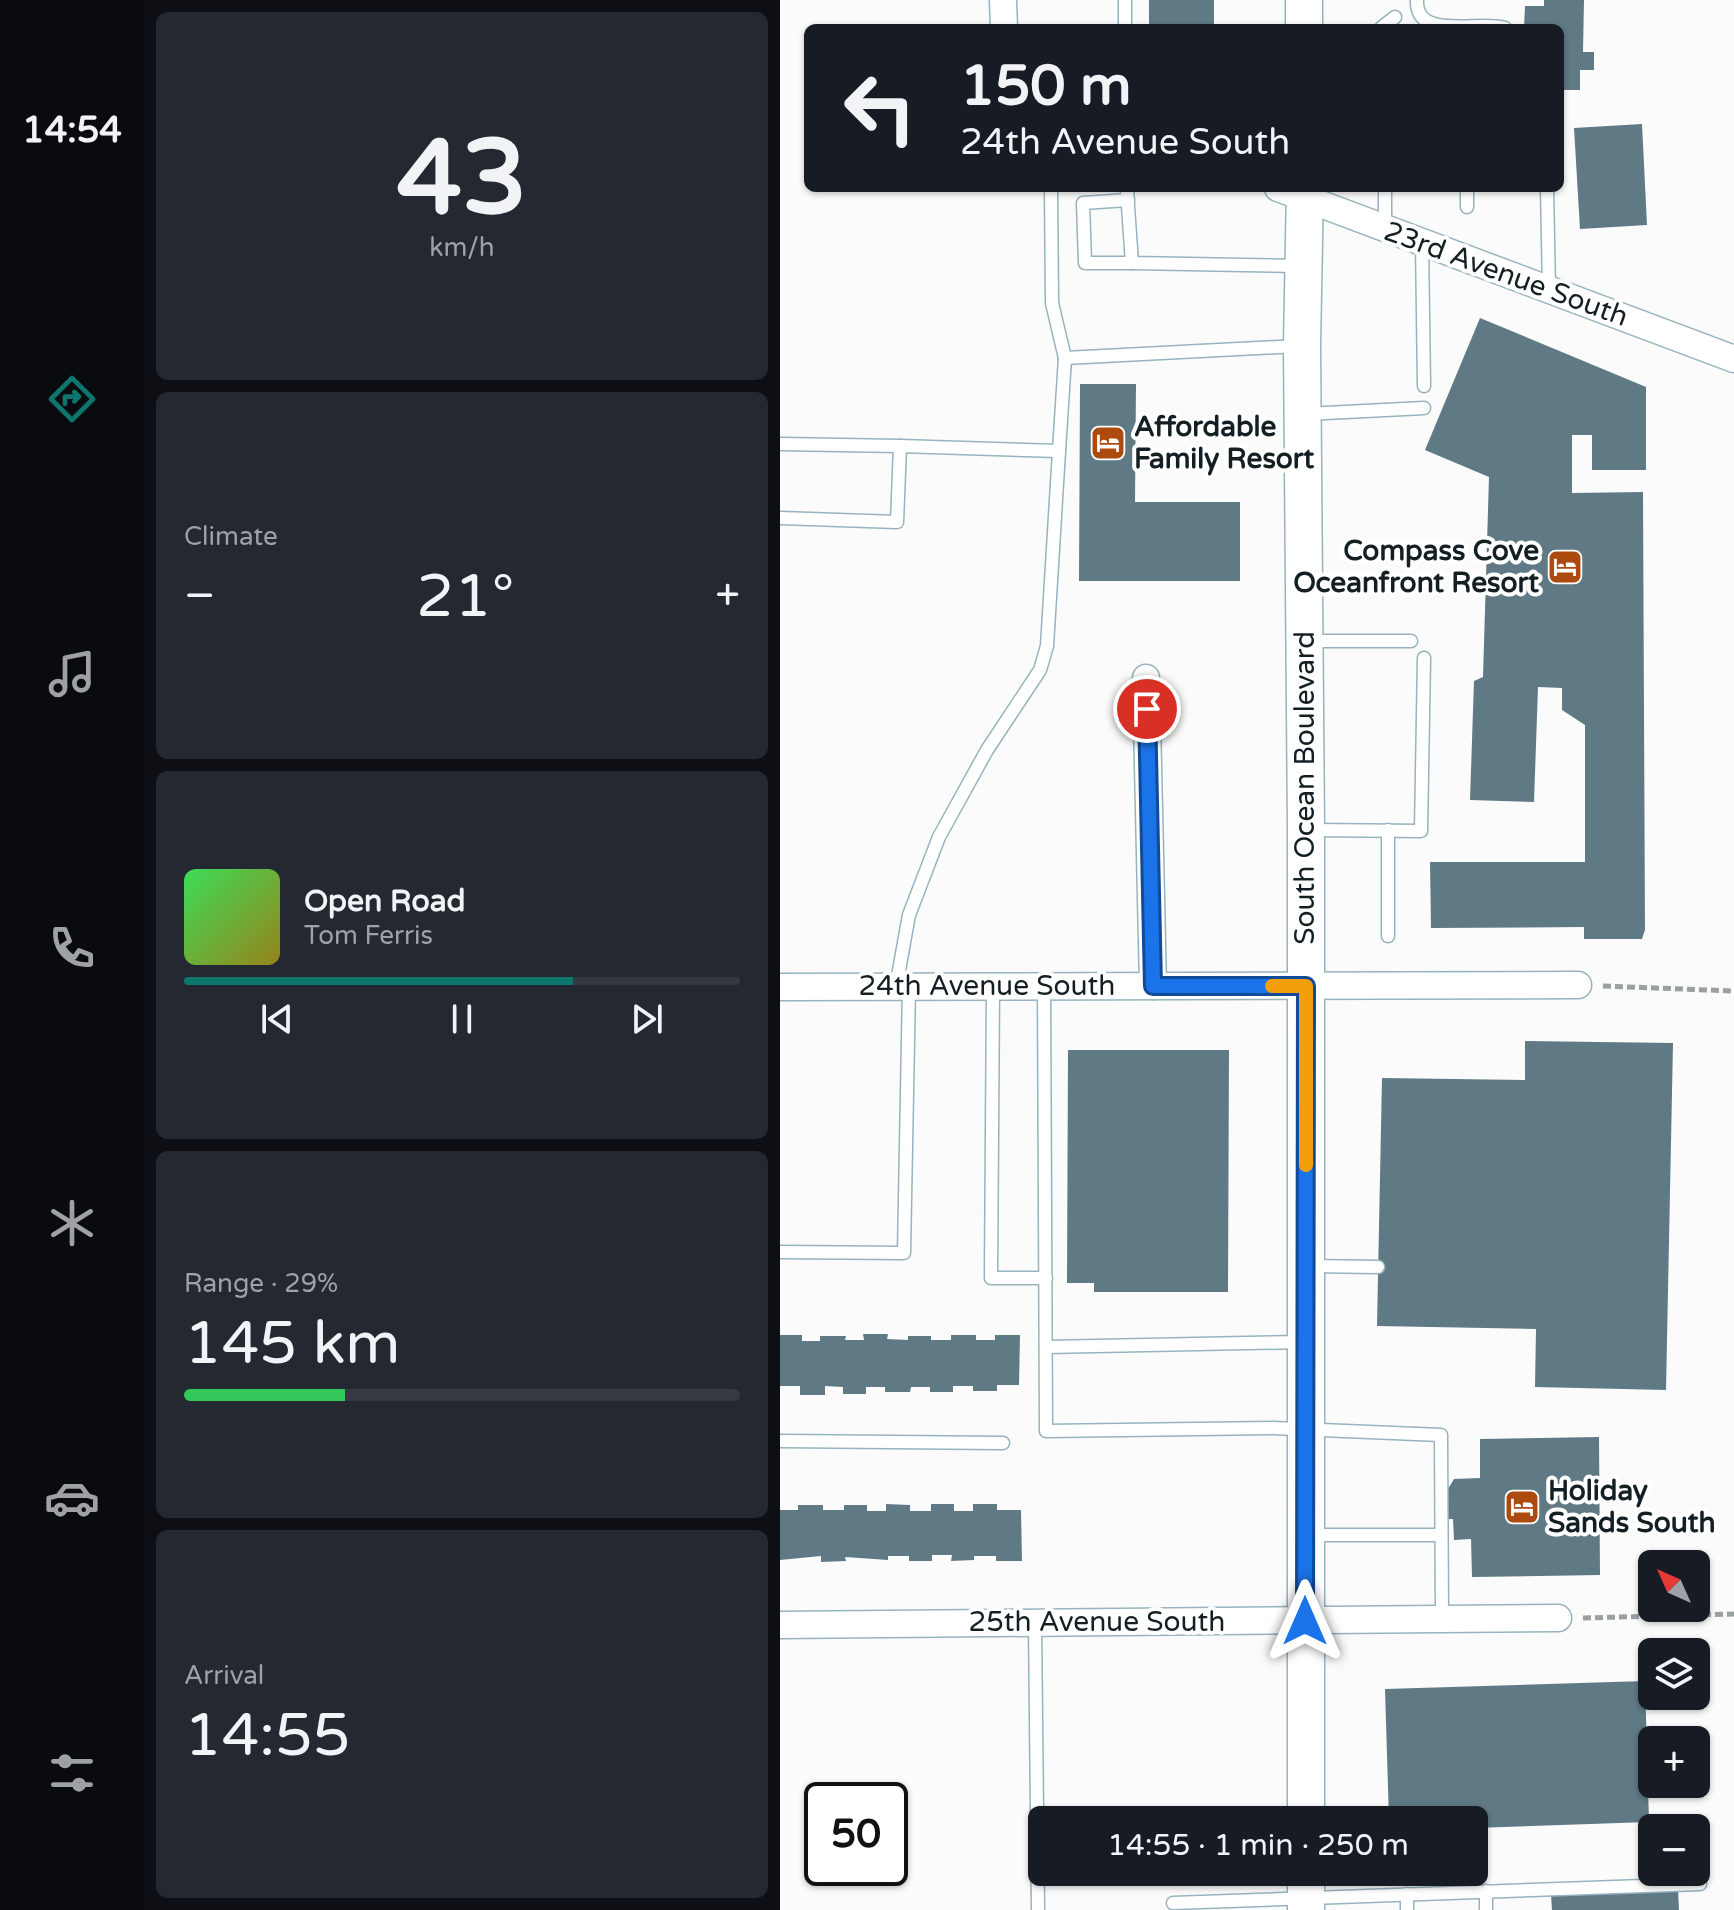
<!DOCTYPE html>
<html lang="en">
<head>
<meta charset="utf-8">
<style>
  :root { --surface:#171b24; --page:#242831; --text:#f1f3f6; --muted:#9ea1a6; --line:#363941; --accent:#0f766e }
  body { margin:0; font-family:"Varela Round",sans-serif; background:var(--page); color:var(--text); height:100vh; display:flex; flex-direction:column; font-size:30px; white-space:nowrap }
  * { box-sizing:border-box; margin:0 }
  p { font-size:26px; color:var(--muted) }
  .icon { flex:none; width:44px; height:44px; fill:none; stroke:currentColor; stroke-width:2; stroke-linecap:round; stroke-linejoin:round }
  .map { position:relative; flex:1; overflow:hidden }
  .panel { display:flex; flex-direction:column; gap:12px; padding:12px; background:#0d0f14; width:636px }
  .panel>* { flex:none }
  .guide { position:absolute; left:24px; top:24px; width:760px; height:168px; border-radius:12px; box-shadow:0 2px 6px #0004; background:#171b24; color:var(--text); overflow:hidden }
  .needle { width:52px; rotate:315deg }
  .buttons { position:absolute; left:858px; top:1550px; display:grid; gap:16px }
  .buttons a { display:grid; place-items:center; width:72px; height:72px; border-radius:12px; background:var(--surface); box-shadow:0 2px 6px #0004; font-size:40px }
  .speed { position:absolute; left:24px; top:1782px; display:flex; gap:16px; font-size:40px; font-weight:700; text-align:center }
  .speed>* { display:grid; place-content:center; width:104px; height:104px; border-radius:50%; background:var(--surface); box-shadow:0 2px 6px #0004; line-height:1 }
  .speed .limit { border:4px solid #111; border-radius:12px; background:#fff; color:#111 }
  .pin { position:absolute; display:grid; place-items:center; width:68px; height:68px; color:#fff; margin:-34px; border:4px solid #fff; border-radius:50%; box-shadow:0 2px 8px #0007 }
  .me { position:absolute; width:88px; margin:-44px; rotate:0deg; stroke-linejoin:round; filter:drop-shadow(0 0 6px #0008) }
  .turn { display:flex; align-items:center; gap:28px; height:168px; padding:0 24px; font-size:36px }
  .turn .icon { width:104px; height:104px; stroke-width:2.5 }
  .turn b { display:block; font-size:56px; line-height:68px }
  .big { font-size:60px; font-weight:600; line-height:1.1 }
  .panel .card { flex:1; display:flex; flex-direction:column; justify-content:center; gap:12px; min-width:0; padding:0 28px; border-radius:12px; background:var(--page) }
  .panel .dial { align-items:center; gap:0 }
  .dial b { font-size:104px; line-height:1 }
  .song { display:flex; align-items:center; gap:24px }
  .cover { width:96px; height:96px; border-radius:12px; background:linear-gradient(135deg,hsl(130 70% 55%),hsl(50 70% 35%)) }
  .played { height:8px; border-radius:4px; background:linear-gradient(90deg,var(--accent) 70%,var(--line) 70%) }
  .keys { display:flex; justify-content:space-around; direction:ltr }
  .heat { display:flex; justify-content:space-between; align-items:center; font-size:44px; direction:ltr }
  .charge { height:12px; border-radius:6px; background:linear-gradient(90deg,#34c759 29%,var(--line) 0) }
  .trip { position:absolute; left:248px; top:1806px; width:460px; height:80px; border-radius:12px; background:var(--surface); box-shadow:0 2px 6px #0004; font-weight:600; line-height:80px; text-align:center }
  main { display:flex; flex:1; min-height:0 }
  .tabs { display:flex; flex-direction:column; width:144px; justify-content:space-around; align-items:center; background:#090b0e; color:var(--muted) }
  .tabs .icon { width:56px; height:56px }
  .tabs .active { color:var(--accent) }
  .tabs b { font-size:36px; color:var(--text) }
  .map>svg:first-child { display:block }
  .building { fill:#5f7a85 }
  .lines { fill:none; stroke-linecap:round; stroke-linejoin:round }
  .lane-casing { stroke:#97b3bf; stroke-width:15 }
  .street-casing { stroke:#97b3bf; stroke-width:29 }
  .secondary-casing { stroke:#97b3bf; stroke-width:39 }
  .path { stroke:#9a9fa1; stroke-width:5; stroke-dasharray:8 4; stroke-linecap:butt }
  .lane { stroke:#fff; stroke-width:12 }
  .street { stroke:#fff; stroke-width:26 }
  .secondary { stroke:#fff; stroke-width:36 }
  .route-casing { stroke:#114b97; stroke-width:20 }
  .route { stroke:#1a73e8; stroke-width:14 }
  .slow { stroke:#f59e0b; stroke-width:14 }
  .labels { text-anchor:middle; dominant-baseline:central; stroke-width:8; stroke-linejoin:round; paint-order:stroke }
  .street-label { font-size:28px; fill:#141f24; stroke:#fff }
  .poi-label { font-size:28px; font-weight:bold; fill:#141f24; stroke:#fff; text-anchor:start }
</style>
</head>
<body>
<main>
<nav class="tabs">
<b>14:54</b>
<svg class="icon active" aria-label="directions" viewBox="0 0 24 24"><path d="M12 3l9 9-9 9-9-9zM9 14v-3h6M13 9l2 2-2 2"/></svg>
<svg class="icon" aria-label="music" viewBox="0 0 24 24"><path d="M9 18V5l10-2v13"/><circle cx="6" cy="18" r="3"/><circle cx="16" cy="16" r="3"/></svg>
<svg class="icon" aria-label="phone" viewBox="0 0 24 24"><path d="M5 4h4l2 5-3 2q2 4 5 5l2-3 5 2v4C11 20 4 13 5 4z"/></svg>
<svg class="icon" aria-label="climate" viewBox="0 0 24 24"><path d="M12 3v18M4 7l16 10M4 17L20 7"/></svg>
<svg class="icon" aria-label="car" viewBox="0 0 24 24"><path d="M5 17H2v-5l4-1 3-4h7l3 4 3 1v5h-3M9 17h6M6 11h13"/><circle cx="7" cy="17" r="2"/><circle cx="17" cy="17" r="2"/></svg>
<svg class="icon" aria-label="filters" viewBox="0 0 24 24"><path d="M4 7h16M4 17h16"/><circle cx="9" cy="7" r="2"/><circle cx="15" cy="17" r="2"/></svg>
</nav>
<section class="panel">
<div class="card dial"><b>43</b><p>km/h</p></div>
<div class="card"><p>Climate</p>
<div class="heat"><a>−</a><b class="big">21°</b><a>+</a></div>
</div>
<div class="card">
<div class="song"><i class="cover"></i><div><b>Open Road</b><p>Tom Ferris</p></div></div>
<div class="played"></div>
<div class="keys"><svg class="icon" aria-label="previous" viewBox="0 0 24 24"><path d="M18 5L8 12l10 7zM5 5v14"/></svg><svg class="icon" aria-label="pause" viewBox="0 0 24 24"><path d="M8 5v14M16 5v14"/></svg><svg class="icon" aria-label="next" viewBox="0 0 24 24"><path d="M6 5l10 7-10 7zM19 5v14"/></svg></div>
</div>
<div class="card"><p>Range · 29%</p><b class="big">145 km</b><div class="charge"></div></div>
<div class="card"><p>Arrival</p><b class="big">14:55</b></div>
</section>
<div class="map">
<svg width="954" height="1910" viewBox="0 0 954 1910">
  <rect width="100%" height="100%" fill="#fbfbfb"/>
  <!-- building -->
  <g class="building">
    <rect x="369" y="0" width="65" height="28"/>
    <polygon points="764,0 804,0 803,52 814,52 814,70 800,70 800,90 780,90 780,28 744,28 745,6 764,6"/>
    <polygon points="862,124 867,225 800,229 794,128"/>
    <polygon points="700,318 866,387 866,470 812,470 812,435 792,435 792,493 863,492 865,930 862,939 804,939 804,927 651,928 650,862 805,862 805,725 782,710 782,688 758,687 754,802 690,800 694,681 703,677 709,477 645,450"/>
    <polygon points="300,384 356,384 355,502 460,502 460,581 299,581"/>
    <polygon points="745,1041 893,1043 886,1390 755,1387 756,1329 597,1326 602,1078 745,1080"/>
    <polygon points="288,1050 449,1050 448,1292 314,1292 314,1283 287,1283"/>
    <polygon points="83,1334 108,1334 107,1339 128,1340 128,1336 151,1336 151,1340 171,1340 171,1335 196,1335 196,1340 215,1340 215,1335 240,1335 239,1385 217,1385 217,1391 193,1391 193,1386 173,1386 173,1392 150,1392 150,1387 131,1387 130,1392 105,1392 105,1387 86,1387 86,1394 63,1394 63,1387 45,1386 45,1395 20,1395 20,1386 0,1386 0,1335 22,1335 22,1341 40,1341 40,1336 66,1336 65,1340 84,1340"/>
    <polygon points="819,1437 820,1575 692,1577 691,1539 674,1540 673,1519 666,1519 665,1494 674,1479 700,1478 700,1439"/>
    <polygon points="106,1504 130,1505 130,1511 151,1511 151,1504 174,1504 174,1511 193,1511 193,1504 217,1504 217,1510 241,1510 242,1561 216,1561 216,1556 194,1556 194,1560 171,1561 172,1555 152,1555 152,1561 129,1561 129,1556 108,1556 108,1560 65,1557 66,1561 41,1562 41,1556 0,1560 0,1510 18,1510 18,1505 43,1505 43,1510 64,1510 64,1505 87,1505 87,1511 106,1511"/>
    <polygon points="865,1681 869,1822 694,1828 694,1820 609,1820 605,1689"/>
    <polygon points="898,1890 899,1910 772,1910 771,1895"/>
  </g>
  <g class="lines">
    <defs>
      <g id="lane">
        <path d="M637,0C635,41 700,20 725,28"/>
        <polyline points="345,28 345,0"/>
        <polyline points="601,28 615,17"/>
        <polyline points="271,188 272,303 285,358 518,346"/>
        <polyline points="349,188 347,192 352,263 521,266"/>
        <polyline points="605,188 605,229"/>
        <polyline points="687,188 687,207"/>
        <polyline points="767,188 769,289"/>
        <polyline points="348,200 303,203 305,263 352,263"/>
        <polyline points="642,242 644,386"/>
        <polyline points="526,414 644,408"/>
        <polyline points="0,444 120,446"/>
        <polyline points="0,518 117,522 120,446 279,451 285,358"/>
        <polyline points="527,641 631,641"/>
        <polyline points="529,830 641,831 644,658"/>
        <polyline points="608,830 608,936"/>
        <polyline points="264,986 266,1431 493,1428 661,1435 662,1619"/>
        <polyline points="116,987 129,915 159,837 207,750 260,670 267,646 279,451"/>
        <polyline points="213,987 211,1278 266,1278"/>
        <polyline points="0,1252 124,1253 129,986"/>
        <polyline points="529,1266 598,1267"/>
        <polyline points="266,1347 522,1342"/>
        <polyline points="0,1441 223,1443"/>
        <polyline points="528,1535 661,1535"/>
        <polyline points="255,1623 258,1910"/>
        <polyline points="706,1891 706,1910"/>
        <polyline points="627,1894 627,1910"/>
        <polyline points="393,1903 920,1884"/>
      </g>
      <g id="street">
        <polyline points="223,0 224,28"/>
        <polyline points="498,188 954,359"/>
        <polyline points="366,678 373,986"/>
        <polyline points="0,987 798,985"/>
        <polyline points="0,1625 778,1618"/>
      </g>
      <g id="secondary">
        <polyline points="524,0 524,28"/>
        <polyline points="525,188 522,345 526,830 526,1820"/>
        <polyline points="526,1910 526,1872"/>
      </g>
    </defs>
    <!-- lane casing -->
    <use href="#lane" class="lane-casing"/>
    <!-- street casing -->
    <use href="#street" class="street-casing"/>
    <!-- secondary casing -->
    <use href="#secondary" class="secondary-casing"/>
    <!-- path -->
    <g class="path">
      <polyline points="823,986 954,991"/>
      <polyline points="803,1618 954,1614"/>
    </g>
    <!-- lane -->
    <use href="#lane" class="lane"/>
    <!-- street -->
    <use href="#street" class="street"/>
    <!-- secondary -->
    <use href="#secondary" class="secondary"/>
  </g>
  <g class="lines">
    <defs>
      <polyline id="route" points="367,709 373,986 526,986 525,1621"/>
    </defs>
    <!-- route casing -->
    <use href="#route" class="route-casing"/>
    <!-- route -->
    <use href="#route" class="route"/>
    <!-- slow -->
    <polyline class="slow" points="492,986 526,986 526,1165"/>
  </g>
  <!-- icons -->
  <defs>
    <symbol id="hotel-square" viewBox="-11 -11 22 22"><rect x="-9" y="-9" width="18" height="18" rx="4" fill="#ac4a0f" stroke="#fff"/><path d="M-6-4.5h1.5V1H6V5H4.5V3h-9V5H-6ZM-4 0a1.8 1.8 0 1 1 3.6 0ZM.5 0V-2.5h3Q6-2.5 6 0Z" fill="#fff"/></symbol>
  </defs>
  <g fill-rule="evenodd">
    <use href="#hotel-square" x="308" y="423" width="40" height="40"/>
    <use href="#hotel-square" x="765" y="547" width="40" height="40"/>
    <use href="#hotel-square" x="722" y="1487" width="40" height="40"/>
  </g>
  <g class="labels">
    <!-- street labels -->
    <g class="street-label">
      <text transform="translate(726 274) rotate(20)">23rd Avenue South</text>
      <text transform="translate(525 788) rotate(-90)">South Ocean Boulevard</text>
      <text x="207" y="986">24th Avenue South</text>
      <text x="317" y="1622">25th Avenue South</text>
    </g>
    <!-- poi labels -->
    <g class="poi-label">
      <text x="354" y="427">Affordable<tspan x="354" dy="32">Family Resort</tspan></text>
      <text x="759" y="551" text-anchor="end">Compass Cove<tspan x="759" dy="32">Oceanfront Resort</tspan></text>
      <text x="768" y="1491">Holiday<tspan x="768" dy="32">Sands South</tspan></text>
    </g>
  </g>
</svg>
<div class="buttons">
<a><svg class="needle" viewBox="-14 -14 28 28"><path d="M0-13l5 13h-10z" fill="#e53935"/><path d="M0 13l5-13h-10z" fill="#9ea1a6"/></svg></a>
<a><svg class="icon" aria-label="layers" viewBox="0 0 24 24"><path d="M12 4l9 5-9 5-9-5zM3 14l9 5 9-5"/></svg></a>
<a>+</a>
<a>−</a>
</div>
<div class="speed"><div class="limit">50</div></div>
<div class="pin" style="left:367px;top:709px;background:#d93025"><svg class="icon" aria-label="arrive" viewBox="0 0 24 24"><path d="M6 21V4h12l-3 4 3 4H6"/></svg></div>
<svg class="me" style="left:525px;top:1621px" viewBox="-20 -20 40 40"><path d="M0-17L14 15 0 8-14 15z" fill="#1a73e8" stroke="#fff" stroke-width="4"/></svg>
<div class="trip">14:55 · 1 min · 250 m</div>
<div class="guide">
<div class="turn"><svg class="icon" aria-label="left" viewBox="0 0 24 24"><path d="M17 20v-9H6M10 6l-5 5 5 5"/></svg><div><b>150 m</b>24th Avenue South</div></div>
</div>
</div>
</main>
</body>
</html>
